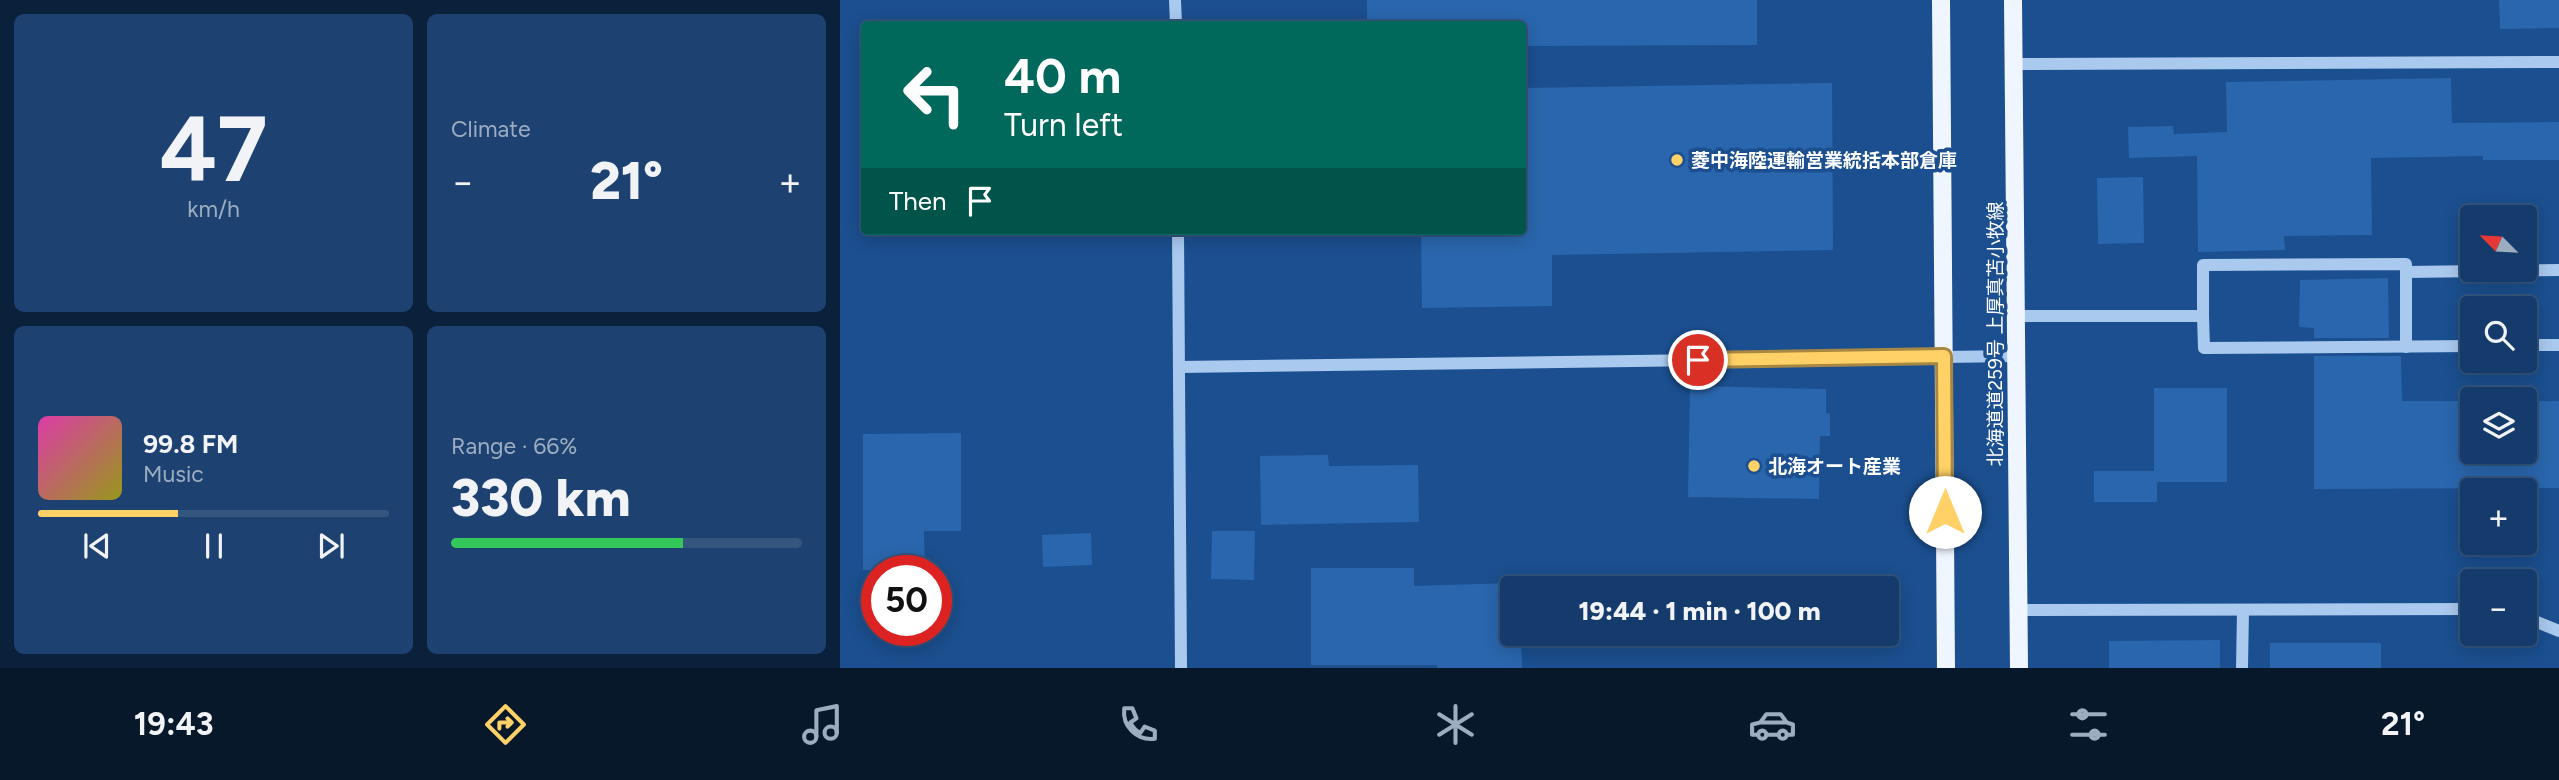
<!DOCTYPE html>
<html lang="en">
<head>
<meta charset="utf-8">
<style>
  :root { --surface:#143b6b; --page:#1d4271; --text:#f1f3f6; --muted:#9dadc1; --line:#33557e; --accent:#ffd166 }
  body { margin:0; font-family:Figtree,"Noto Sans JP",sans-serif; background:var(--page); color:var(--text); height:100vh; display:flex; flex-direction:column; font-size:26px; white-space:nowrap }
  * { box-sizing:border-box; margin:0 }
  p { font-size:23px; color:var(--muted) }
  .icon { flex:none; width:38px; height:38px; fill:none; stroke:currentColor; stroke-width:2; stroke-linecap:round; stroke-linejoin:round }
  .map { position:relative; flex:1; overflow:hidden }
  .sheet { display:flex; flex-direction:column; gap:14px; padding:14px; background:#0b203b; width:840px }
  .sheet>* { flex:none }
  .top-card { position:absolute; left:21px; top:21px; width:665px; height:214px; border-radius:7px; box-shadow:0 4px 18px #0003,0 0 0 2px var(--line); background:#00695c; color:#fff; overflow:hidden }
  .needle { width:46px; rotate:294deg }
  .controls { position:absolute; left:1620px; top:205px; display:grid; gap:14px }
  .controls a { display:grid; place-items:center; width:77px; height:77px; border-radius:7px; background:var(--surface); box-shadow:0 4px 18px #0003,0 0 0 2px var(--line); font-size:35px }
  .speed { position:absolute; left:21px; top:555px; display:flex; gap:14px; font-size:35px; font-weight:700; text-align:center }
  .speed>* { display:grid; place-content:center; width:91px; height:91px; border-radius:50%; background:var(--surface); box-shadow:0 4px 18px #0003,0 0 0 2px var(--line); line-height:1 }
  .speed .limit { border:10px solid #d22; background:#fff; color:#111 }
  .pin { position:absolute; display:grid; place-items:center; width:60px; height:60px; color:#fff; margin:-30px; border:4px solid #fff; border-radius:50%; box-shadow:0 2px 7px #0007 }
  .me { position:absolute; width:77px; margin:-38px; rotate:0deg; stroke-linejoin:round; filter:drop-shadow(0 0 5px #0008) }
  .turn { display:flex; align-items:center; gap:24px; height:147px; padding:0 28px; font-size:32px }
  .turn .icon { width:91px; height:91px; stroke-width:2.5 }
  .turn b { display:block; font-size:49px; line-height:60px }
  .then { display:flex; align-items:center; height:66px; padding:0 28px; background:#0003; gap:14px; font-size:26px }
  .big { font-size:52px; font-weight:800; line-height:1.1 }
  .sheet .card { flex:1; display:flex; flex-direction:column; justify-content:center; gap:10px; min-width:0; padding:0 24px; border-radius:10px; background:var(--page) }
  .sheet .dial { align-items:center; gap:0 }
  .dial b { font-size:91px; line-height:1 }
  .song { display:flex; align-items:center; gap:21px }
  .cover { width:84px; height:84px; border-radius:10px; background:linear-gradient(135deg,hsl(320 70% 55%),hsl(60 70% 35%)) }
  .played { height:7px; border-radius:4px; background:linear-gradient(90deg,var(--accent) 40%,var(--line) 40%) }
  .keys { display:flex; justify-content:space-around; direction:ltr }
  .heat { display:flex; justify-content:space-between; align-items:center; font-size:38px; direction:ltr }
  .charge { height:10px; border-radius:5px; background:linear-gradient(90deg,#34c759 66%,var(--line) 0) }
  .sheet .tiles { flex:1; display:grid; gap:14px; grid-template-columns:repeat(2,1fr) }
  .trip { position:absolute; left:660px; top:576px; width:399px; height:70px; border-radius:7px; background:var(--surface); box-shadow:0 4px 18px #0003,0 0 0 2px var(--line); font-weight:800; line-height:70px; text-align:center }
  .menu { display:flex; height:112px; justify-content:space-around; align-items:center; background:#08182b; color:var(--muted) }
  .menu .icon { width:49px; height:49px }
  .menu .current { color:var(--accent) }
  .menu b { font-size:32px; color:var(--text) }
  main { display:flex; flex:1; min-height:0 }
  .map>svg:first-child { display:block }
  .building { fill:#2a66ad }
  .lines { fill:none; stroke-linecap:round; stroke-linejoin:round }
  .minor { stroke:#a9c9ee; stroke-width:12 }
  .major { stroke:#f0f6ff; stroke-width:18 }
  .route-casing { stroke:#a68842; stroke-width:18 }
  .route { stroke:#ffd166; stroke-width:12 }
  .poi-dot { fill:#ffd166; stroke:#1b4f8f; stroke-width:2.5 }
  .labels { text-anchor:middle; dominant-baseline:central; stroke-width:7; stroke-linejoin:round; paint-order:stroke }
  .poi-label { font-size:19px; font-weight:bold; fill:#fff; stroke:#1b4f8f; text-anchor:start }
  .street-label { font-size:19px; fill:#fff; stroke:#1b4f8f }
</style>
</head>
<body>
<main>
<section class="sheet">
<div class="tiles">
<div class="card dial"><b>47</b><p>km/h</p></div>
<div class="card"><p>Climate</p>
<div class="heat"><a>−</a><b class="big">21°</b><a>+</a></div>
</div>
<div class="card">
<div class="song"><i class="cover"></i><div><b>99.8 FM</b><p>Music</p></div></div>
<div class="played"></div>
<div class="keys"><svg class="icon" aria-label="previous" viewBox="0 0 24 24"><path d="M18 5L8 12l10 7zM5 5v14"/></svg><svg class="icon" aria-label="pause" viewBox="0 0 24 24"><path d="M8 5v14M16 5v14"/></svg><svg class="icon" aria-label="next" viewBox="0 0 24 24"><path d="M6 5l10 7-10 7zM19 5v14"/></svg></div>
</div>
<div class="card"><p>Range · 66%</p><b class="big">330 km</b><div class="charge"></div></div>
</div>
</section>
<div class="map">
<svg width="1719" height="668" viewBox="0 0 1719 668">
  <rect width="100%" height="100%" fill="#1b4f8f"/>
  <!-- building -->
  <g class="building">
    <polygon points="527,0 917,0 917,45 682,46 682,24 527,24"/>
    <polygon points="1659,0 1719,0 1719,28 1660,29"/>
    <polygon points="1611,78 1612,123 1719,122 1719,160 1643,160 1643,156 1531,158 1532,235 1444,236 1445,250 1358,252 1357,156 1289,158 1288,127 1333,126 1334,134 1387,132 1386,82"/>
    <polygon points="992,83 993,250 712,255 712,306 582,308 581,231 682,231 682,88"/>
    <polygon points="1303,177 1304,243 1258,244 1257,178"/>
    <polygon points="1548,278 1549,338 1474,338 1474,328 1459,327 1460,280"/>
    <polygon points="1474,356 1561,356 1562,401 1633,401 1633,452 1685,452 1685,401 1719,401 1719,488 1474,489"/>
    <polygon points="850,386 986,389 986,413 990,414 990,436 980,436 979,499 848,497"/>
    <polygon points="1314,388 1387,388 1387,482 1317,482 1317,502 1254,502 1254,471 1314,471"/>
    <polygon points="121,433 121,531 84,531 85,570 23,570 23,434"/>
    <polygon points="488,455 489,466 578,465 579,522 421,525 420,456"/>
    <polygon points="372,531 415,531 414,580 371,579"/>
    <polygon points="251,533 252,565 203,567 202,535"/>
    <polygon points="471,568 574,568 574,586 672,583 672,634 681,634 682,668 597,668 597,665 471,665"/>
    <polygon points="1380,640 1380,668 1269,668 1269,641"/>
    <rect x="1430" y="643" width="111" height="25"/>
  </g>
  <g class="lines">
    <!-- minor -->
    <g class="minor">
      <polyline points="335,0 336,24"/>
      <polyline points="1174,64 1719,62"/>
      <polyline points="338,231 341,668"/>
      <polyline points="1175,316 1363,316 1364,348 1633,346"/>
      <polyline points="1363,316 1363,265 1566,264 1566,272"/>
      <polyline points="1685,345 1719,345"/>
      <polyline points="1566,347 1566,272 1719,270"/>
      <polyline points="339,367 1176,356"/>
      <polyline points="1178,610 1633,609"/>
      <polyline points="1685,617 1719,631"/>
      <polyline points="1402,668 1403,610"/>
    </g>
    <!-- major -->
    <g class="major">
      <polyline points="1101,0 1106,668"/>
      <polyline points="1173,0 1179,668"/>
    </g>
  </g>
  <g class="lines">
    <defs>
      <polyline id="route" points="858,360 1104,356 1105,512"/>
    </defs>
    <!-- route casing -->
    <use href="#route" class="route-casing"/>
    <!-- route -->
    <use href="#route" class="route"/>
  </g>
  <!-- markers -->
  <g class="poi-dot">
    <circle cx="837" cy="160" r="7"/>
    <circle cx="914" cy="466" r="7"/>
  </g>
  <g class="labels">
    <!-- poi labels -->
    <g class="poi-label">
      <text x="851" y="160">菱中海陸運輸営業統括本部倉庫</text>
      <text x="928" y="466">北海オート産業</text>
    </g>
    <!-- street labels -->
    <g class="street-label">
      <text transform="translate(1155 334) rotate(-90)">北海道道259号 上厚真苫小牧線</text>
    </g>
  </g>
</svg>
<div class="controls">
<a><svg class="needle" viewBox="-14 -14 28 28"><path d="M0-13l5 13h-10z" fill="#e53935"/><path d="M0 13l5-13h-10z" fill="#9dadc1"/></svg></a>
<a><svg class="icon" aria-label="search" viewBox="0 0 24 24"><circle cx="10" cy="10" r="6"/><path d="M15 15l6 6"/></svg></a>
<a><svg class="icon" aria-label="layers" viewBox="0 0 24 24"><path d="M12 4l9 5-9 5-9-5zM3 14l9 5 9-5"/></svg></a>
<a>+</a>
<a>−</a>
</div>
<div class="speed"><div class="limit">50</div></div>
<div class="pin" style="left:858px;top:360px;background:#d93025"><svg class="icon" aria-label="arrive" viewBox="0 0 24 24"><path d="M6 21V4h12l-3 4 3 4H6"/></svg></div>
<svg class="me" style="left:1105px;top:512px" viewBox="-20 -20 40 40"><circle r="19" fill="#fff"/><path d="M0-13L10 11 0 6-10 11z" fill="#ffd166"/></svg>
<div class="trip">19:44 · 1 min · 100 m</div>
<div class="top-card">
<div class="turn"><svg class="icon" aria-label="left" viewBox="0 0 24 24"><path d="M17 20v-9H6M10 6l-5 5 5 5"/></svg><div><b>40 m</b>Turn left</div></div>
<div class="then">Then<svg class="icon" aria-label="arrive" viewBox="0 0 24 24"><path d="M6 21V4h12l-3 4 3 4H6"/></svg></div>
</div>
</div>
</main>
<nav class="menu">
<b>19:43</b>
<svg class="icon current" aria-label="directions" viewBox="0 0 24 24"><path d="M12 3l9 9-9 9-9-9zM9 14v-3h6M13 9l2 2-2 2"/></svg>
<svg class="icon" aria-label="music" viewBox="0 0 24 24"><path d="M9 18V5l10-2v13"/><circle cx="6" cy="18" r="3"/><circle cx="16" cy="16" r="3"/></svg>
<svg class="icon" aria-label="phone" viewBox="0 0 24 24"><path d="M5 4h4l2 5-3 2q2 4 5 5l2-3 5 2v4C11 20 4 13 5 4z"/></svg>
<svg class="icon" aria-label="climate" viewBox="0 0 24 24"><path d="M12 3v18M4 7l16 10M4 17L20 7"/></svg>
<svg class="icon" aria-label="car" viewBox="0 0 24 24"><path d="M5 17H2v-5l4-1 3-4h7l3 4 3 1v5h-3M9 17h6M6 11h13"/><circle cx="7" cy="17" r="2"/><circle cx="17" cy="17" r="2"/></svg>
<svg class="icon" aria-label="filters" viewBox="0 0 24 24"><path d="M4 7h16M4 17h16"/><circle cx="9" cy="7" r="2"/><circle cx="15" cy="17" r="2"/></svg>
<b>21°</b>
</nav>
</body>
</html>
